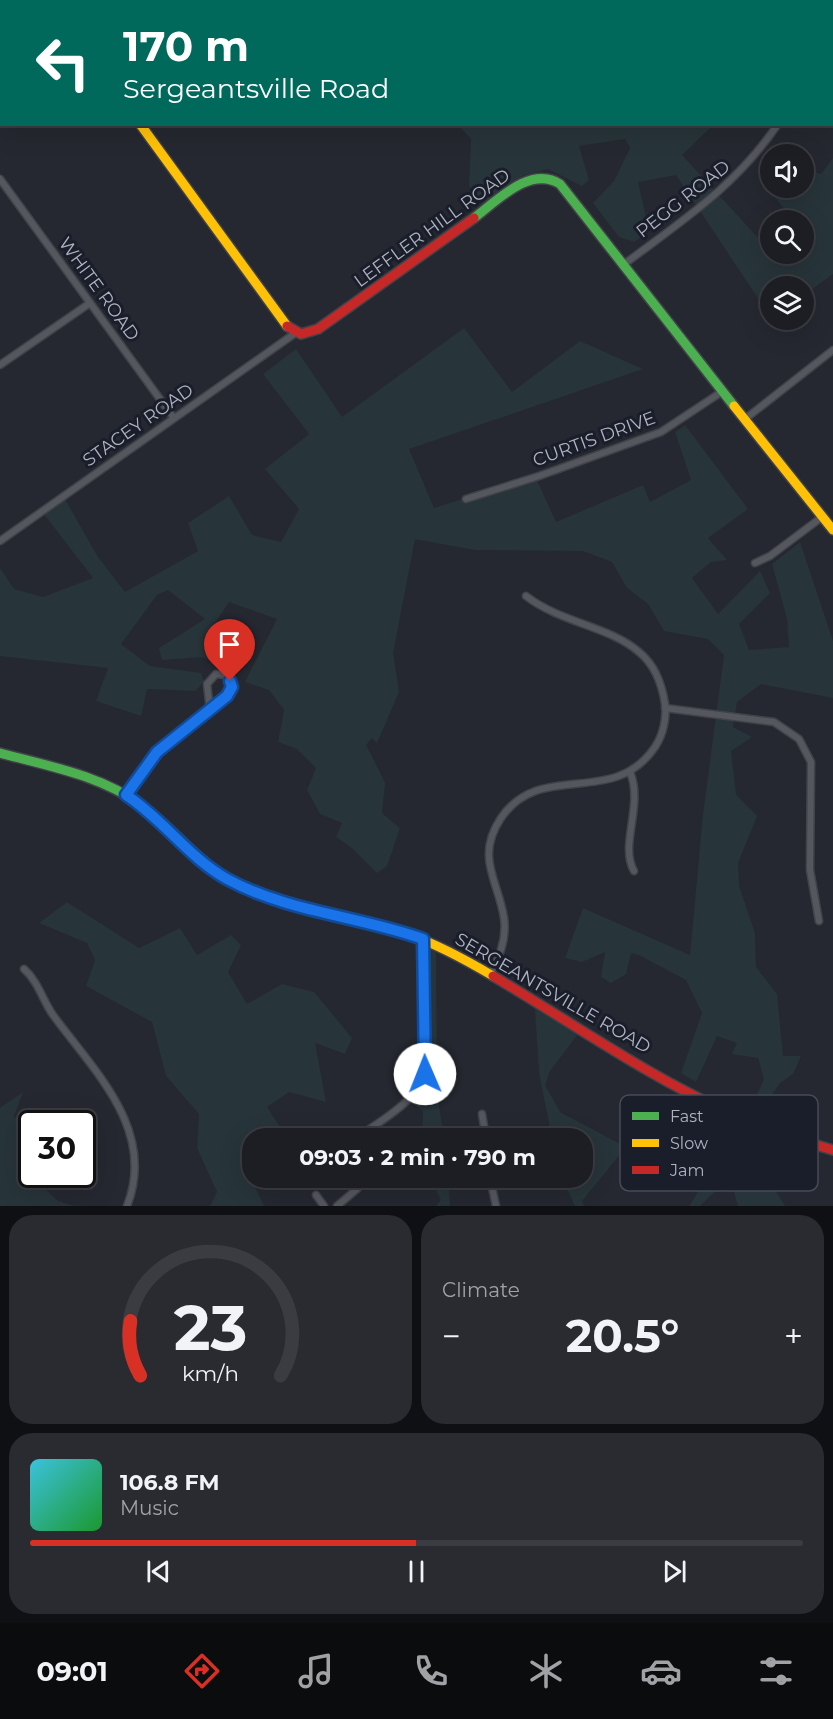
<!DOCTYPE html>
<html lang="en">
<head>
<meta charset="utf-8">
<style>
  :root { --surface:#1c1e24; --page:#292b31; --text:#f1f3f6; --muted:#a0a2a6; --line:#3a3c41; --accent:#d93025 }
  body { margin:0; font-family:Montserrat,sans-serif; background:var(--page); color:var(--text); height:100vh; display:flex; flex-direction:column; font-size:22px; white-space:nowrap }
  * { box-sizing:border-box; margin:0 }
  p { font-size:20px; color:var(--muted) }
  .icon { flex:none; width:33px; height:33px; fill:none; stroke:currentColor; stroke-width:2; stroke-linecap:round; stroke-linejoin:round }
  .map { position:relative; height:1206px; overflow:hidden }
  .side { display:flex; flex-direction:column; gap:9px; padding:9px; background:#0f1014; flex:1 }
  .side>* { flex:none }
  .guide { position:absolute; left:0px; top:0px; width:834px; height:126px; box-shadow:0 6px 24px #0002,0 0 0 2px var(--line); background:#00695c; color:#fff; overflow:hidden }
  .tools { position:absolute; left:760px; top:144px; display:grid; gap:12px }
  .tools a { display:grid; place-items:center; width:54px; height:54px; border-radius:50%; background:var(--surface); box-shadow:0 6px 24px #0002,0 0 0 2px var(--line); font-size:30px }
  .speed { position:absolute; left:18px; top:1110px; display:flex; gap:12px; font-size:30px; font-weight:700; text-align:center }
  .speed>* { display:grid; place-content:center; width:78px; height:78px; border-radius:50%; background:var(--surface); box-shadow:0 6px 24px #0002,0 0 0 2px var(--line); line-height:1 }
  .speed .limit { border:3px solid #111; border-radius:9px; background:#fff; color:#111 }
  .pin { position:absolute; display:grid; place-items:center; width:51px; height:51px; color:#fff; margin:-62px -26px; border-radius:50% 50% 50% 0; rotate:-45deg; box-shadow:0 0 6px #0007 }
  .pin .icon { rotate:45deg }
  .me { position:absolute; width:66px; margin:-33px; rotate:359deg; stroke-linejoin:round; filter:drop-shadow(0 0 4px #0008) }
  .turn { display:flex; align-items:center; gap:21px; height:126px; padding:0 24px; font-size:27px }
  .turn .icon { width:78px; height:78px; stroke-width:2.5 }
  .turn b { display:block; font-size:42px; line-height:51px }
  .big { font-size:45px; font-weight:700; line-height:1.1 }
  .side .card { flex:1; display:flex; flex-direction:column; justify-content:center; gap:9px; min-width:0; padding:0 21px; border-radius:24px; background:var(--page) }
  .side .dial { align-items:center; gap:0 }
  .dial svg { height:156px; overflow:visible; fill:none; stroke:var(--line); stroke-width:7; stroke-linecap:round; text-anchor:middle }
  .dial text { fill:var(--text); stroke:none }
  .song { display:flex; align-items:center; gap:18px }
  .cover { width:72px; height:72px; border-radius:9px; background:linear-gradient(135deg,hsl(190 70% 55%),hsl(130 70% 35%)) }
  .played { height:6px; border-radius:3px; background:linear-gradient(90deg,var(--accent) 50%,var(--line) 50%) }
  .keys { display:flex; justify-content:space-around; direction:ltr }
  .heat { display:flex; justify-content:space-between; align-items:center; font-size:33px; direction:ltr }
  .side .tiles { flex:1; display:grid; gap:9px; grid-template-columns:1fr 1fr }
  .card:last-child { grid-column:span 2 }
  .trip { position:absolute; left:242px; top:1128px; width:351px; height:60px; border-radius:24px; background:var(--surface); box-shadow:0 6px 24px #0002,0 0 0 2px var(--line); font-weight:700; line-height:60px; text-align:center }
  .menu { display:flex; height:96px; justify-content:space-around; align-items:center; background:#0b0c0e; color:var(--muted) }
  .menu .icon { width:42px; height:42px }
  .menu .current { color:var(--accent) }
  .menu b { font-size:27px; color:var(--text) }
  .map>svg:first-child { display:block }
  .green { fill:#273439 }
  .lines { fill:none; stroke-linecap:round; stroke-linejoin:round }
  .street-casing { stroke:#414349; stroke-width:9 }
  .fast-casing { stroke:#414349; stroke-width:12 }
  .slow-casing { stroke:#414349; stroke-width:12 }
  .jam-casing { stroke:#414349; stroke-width:12 }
  .street { stroke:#55575f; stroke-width:6 }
  .fast { stroke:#4caf50; stroke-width:9 }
  .slow { stroke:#ffc107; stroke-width:9 }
  .jam { stroke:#c62828; stroke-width:9 }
  .route-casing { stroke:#114b97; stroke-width:15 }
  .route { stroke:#1a73e8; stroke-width:10 }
  .labels { text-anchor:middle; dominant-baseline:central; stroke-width:6; stroke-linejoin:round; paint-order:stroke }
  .street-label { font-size:18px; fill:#afb3c2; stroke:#1a1e2a }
  .key { fill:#1a1e2a; stroke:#474b58; stroke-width:1.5 }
  .key-label { font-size:16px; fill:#afb3c2 }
</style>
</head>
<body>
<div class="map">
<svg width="833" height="1206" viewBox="0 0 833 1206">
  <rect width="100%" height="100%" fill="#252830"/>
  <!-- green -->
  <g class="green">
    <polygon points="522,0 677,0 678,1 524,2"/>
    <polygon points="458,125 751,125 751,127 710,128 682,155 784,266 796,259 796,254 804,254 804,220 788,220 787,213 759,176 771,159 771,188 804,188 804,168 821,174 833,158 833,274 804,295 804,286 771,286 771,318 676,175 638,182 649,231 634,242 619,237 593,203 614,181 630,148 625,139 579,146 589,180 582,186 548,169 524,175 484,204 469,186 471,139"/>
    <polygon points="464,328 512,392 580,341 643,369 409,449 434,508 535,476 556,522 643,485 650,502 691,480 675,432 685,425 748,509 708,538 727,560 711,562 692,578 718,614 760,571 770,593 739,624 749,650 789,647 787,619 772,564 800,542 833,641 833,698 761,684 737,702 733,727 752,737 731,751 736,795 757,816 738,863 739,886 755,933 756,967 777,994 783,1056 801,1056 793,1074 780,1083 760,1112 751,1108 764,1079 758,1058 732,1054 737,1043 717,1036 696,1082 681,1073 702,1013 686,980 639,955 631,953 626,974 611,983 601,977 605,952 582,962 565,958 583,908 690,955 703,814 724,655 708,639 664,631 648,604 627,588 612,562 583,551 475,550 415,539 393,653 399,692 377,743 372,738 366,745 385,783 382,813 400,828 387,866 377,873 353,849 336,837 342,823 320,814 307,790 316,768 297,749 278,742 284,710 269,690 245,682 277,619 229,602 213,626 245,648 236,668 201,657 162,660 159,648 205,619 168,590 157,595 121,644 150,666 201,673 204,681 196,691 147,689 141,716 96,701 108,668 0,656 0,568 14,589 43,597 93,578 40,509 62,494 98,557 125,592 198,551 188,523 229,496 252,535 281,542 299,509 265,469 309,434 263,374 296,349 342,417"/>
    <polygon points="67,902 139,948 180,928 197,955 231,935 241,945 228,972 247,1004 282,984 314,992 352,1038 345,1054 315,1043 326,1102 289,1092 267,1107 287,1138 252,1138 252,1178 274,1178 253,1182 264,1206 210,1206 217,1192 197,1148 199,1114 166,1076 152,1022 86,986 95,960 87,943 39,923"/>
    <polygon points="427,948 436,953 437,1093 444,1138 422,1138 423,1111 410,1101 421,1090 429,1075"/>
    <polygon points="535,1009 578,1034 550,1071 545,1085 560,1112 626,1147 582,1201 584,1206 575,1206 562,1178 582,1178 582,1138 552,1138 539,1073"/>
    <polygon points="23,1092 14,1116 31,1128 32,1174 53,1175 44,1188 58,1201 75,1206 0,1206 0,1108"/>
    <polygon points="738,1130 773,1144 756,1174 775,1190 785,1206 738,1206 733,1189 719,1188 700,1206 689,1206"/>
    <polygon points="430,1178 448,1178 450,1206 436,1206 441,1200"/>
  </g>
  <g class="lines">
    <defs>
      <g id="street">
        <polyline points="45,0 47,2"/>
        <polyline points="702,0 704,2"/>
        <polyline points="832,92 833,92"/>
        <polyline points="0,179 173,417"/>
        <path d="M623,265C683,220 735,187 778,124"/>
        <polyline points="0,365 90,303"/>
        <polyline points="745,419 833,350"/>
        <polyline points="466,499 539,476 661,432 723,391"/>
        <polyline points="0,541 294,334"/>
        <polyline points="755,563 770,556 822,517"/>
        <polygon points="216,674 225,675 232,687 227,696 210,710 207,684"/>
        <polyline points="665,708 774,722 799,739 811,762 810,870 819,921"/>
        <path d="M630,772C644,805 619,845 634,871"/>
        <polyline points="126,795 157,752 210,710"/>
        <path d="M24,969C38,981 43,1001 53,1015C94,1071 157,1130 127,1206"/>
        <path d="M490,974C500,957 507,939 504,918C498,880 475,857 501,818C541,759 613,809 655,747C663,735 667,718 665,704C662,684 655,665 639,652C609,626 561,623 526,596"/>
        <polyline points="482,1114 486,1138"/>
        <path d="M356,1138C382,1120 426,1097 426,1062L423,939"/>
        <polyline points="490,1178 496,1206"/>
        <polyline points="316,1195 324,1206"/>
        <polyline points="337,1206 357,1189 365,1178"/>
      </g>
      <g id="fast">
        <path d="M474,218C497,201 530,165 560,184L734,406"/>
        <path d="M0,753C48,766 100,775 141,805C177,831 202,870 245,887"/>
      </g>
      <g id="slow">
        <polyline points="140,124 287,326"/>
        <polyline points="734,406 833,530"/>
        <path d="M245,887C298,909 355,917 410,935C439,945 466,960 493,976"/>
      </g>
      <g id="jam">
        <polyline points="0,4 1,0"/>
        <polyline points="287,326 301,334 318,329 474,218"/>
        <path d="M493,976C571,1022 647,1076 730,1113C764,1128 798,1140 833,1150"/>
      </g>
    </defs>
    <!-- street casing -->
    <use href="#street" class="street-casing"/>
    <!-- fast casing -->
    <use href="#fast" class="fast-casing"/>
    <!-- slow casing -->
    <use href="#slow" class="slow-casing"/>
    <!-- jam casing -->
    <use href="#jam" class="jam-casing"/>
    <!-- street -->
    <use href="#street" class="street"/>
    <!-- fast -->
    <use href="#fast" class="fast"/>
    <!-- slow -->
    <use href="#slow" class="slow"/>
    <!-- jam -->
    <use href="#jam" class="jam"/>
  </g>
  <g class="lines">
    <defs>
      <path id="route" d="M230,681L232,687L227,696L157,752L126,795C163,819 188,857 227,879C287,912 359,916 423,939L425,1074"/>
    </defs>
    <!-- route casing -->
    <use href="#route" class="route-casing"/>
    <!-- route -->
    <use href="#route" class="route"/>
  </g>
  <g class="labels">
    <!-- street labels -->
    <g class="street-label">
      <text transform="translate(683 199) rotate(-38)">PEGG ROAD</text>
      <text transform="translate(432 228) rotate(-36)">LEFFLER HILL ROAD</text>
      <text transform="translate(99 289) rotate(54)">WHITE ROAD</text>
      <text transform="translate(138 425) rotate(-35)">STACEY ROAD</text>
      <text transform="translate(594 439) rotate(-20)">CURTIS DRIVE</text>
      <text transform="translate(553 993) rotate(30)">SERGEANTSVILLE ROAD</text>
    </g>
  </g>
  <!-- legend -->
  <rect x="620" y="1095" width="198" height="96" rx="9" class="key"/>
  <rect x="632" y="1112" width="27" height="8" fill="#4caf50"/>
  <rect x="632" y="1139" width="27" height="8" fill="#ffc107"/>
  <rect x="632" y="1166" width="27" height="8" fill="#c62828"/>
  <g class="key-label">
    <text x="670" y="1122">Fast</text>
    <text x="670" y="1149">Slow</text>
    <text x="670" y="1176">Jam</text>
  </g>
</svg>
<div class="tools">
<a><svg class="icon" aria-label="sound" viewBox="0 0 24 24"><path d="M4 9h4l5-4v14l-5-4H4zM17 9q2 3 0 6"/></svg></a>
<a><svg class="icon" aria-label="search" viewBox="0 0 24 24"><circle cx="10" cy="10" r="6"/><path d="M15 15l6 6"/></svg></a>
<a><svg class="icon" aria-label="layers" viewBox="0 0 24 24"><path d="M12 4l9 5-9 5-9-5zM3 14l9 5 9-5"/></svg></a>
</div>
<div class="speed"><div class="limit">30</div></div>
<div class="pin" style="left:230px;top:681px;background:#d93025"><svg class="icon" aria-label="arrive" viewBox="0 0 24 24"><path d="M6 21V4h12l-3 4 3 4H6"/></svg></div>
<svg class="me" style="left:425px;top:1074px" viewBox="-20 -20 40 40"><circle r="19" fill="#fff"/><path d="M0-13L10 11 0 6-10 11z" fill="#1a73e8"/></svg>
<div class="trip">09:03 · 2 min · 790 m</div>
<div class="guide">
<div class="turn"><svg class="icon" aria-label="left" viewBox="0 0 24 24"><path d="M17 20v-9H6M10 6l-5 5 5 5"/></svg><div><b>170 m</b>Sergeantsville Road</div></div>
</div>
</div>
<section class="side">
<div class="tiles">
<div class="card dial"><svg viewBox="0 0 100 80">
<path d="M14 69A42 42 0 1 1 86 69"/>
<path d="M14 69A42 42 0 0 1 9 41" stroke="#d93025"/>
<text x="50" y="56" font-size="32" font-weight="700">23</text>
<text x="50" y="72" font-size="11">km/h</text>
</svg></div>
<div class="card"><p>Climate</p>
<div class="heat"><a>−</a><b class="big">20.5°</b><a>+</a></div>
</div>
<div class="card">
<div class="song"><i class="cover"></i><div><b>106.8 FM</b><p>Music</p></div></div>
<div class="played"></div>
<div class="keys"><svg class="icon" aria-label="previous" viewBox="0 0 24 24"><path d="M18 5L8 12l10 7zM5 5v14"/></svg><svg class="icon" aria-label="pause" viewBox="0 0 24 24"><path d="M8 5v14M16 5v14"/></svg><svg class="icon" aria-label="next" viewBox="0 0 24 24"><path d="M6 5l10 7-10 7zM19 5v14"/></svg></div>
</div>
</div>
</section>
<nav class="menu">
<b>09:01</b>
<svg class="icon current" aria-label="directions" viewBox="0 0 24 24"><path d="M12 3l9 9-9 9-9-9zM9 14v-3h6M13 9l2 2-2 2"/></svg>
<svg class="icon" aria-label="music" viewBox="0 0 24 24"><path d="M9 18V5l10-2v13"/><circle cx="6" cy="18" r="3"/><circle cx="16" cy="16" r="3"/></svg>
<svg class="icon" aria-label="phone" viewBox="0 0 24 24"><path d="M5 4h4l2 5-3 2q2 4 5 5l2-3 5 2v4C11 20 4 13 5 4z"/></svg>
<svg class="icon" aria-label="climate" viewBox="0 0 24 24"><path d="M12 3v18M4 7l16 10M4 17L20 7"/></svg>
<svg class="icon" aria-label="car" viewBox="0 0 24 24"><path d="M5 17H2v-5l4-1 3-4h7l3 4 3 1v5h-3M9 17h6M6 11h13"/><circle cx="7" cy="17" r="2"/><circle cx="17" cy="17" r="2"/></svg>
<svg class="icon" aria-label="filters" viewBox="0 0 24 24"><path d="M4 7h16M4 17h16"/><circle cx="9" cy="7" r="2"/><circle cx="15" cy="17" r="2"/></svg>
</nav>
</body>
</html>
